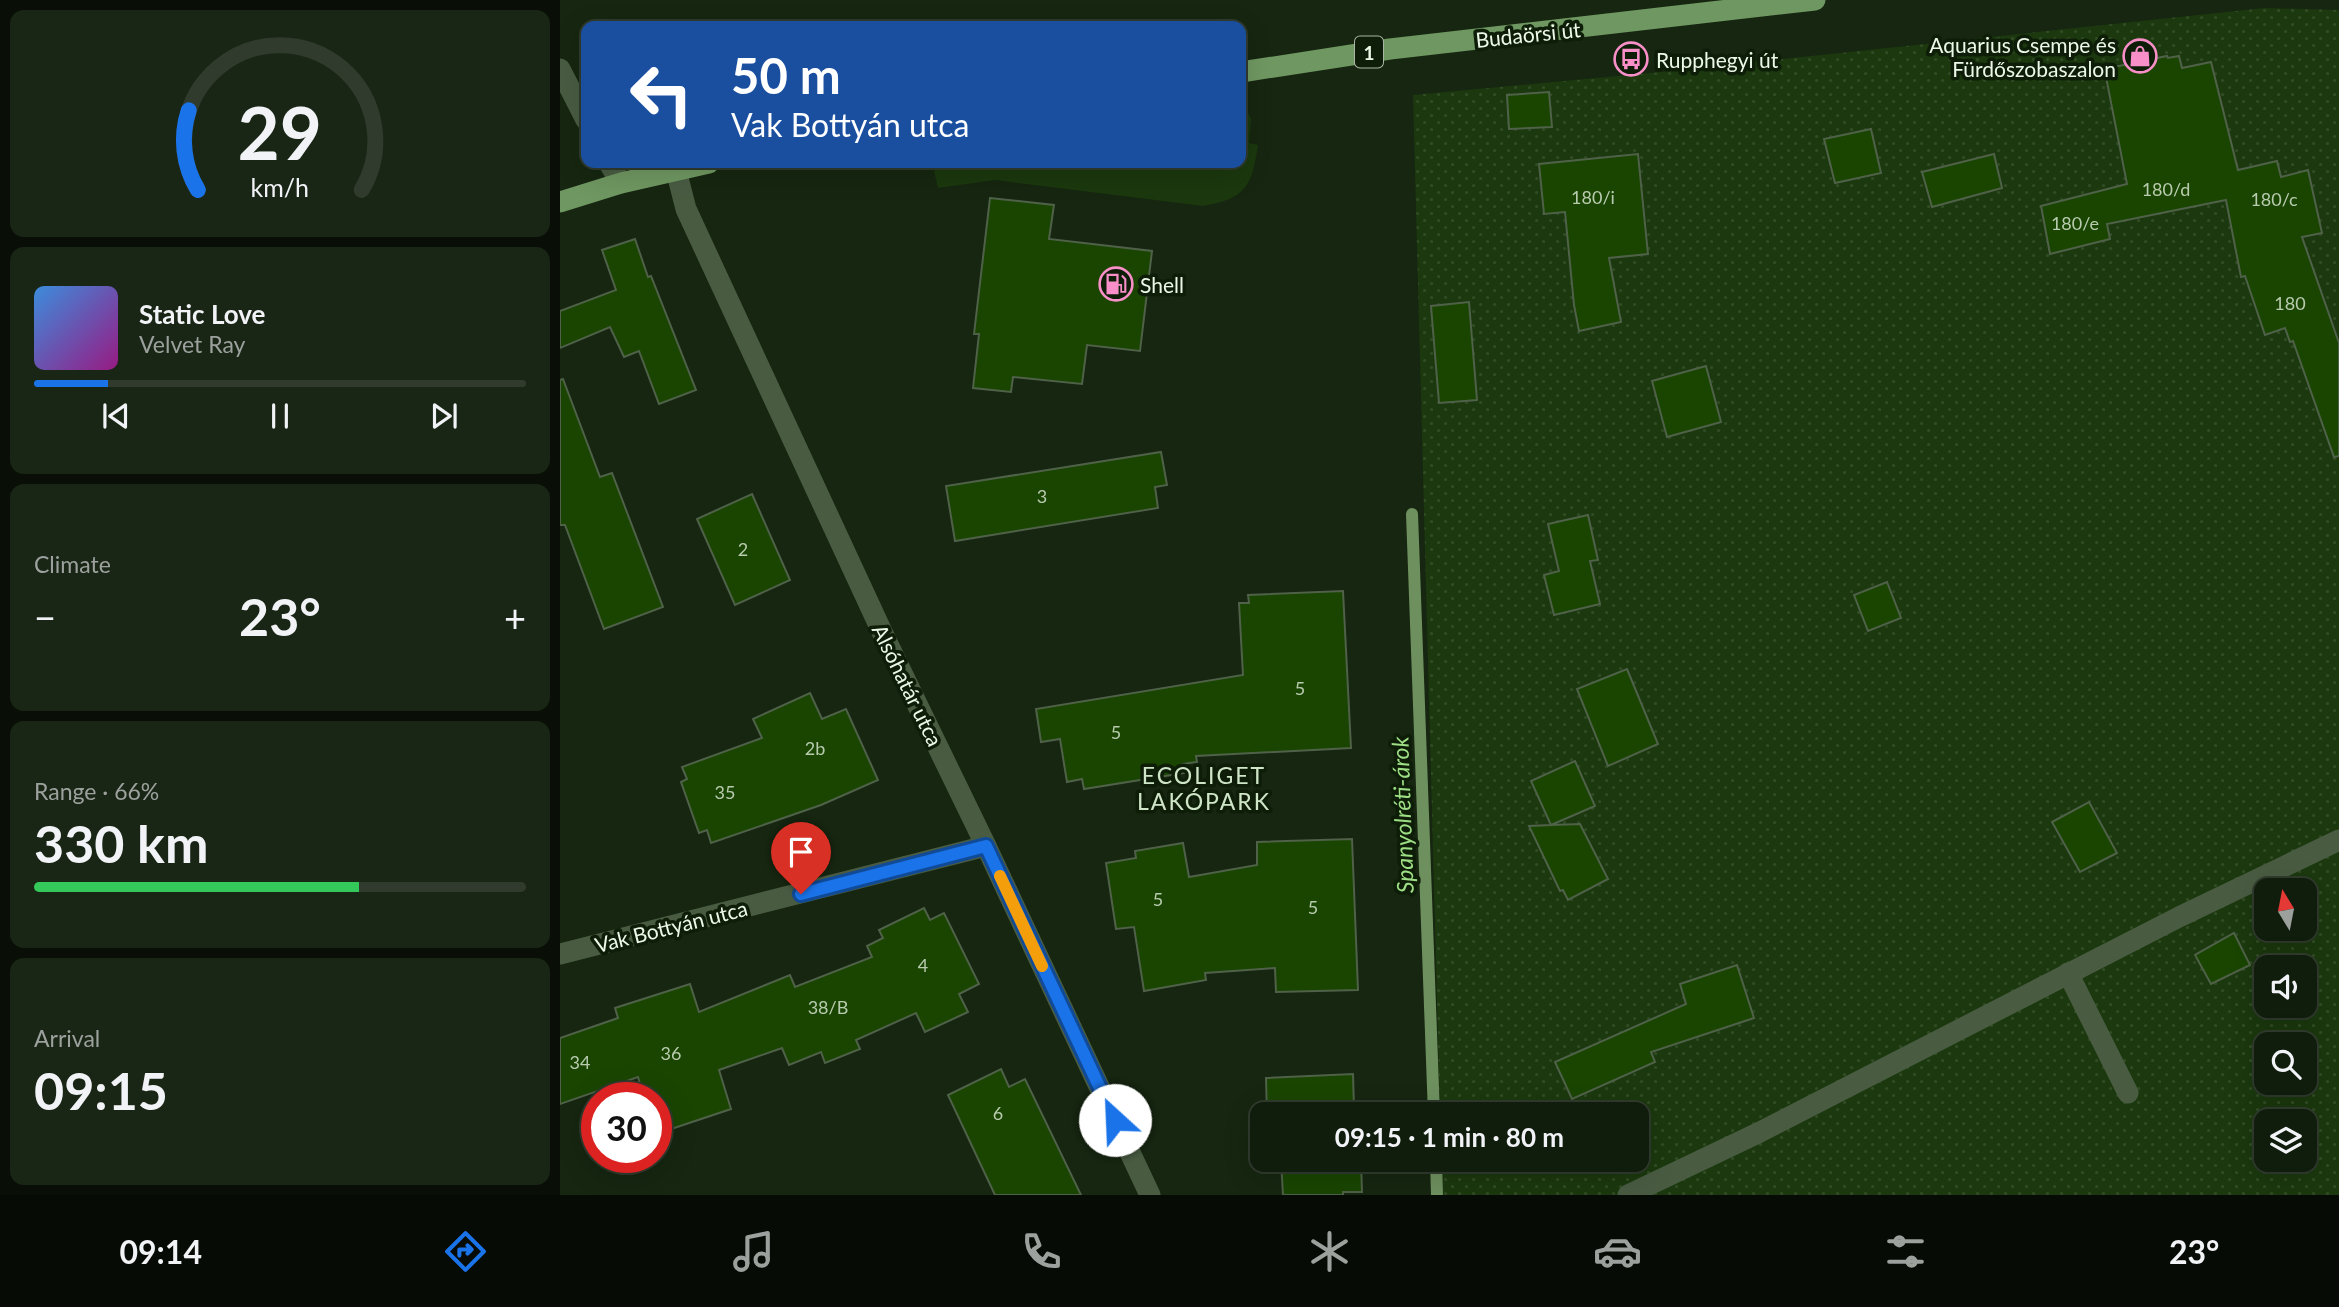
<!DOCTYPE html>
<html lang="en">
<head>
<meta charset="utf-8">
<style>
  :root { --surface:#101c0c; --page:#192515; --text:#f1f3f6; --muted:#9ca19d; --line:#303a2d; --accent:#1a73e8 }
  body { margin:0; font-family:Lato,sans-serif; background:var(--page); color:var(--text); height:100vh; display:flex; flex-direction:column; font-size:26px; white-space:nowrap }
  * { box-sizing:border-box; margin:0 }
  p { font-size:23px; color:var(--muted) }
  .icon { flex:none; width:38px; height:38px; fill:none; stroke:currentColor; stroke-width:2; stroke-linecap:round; stroke-linejoin:round }
  .map { position:relative; flex:1; overflow:hidden }
  .drawer { display:flex; flex-direction:column; gap:10px; padding:10px; background:#090f07; width:560px }
  .drawer>* { flex:none }
  .hud { position:absolute; left:21px; top:21px; width:665px; height:147px; border-radius:14px; box-shadow:0 7px 28px #0002,0 0 0 2px var(--line); background:#1a4fa0; color:#fff; overflow:hidden }
  .needle { width:46px; rotate:350deg }
  .controls { position:absolute; left:1694px; top:878px; display:grid; gap:14px }
  .controls a { display:grid; place-items:center; width:63px; height:63px; border-radius:14px; background:var(--surface); box-shadow:0 7px 28px #0002,0 0 0 2px var(--line); font-size:35px }
  .speed { position:absolute; left:21px; top:1082px; display:flex; gap:14px; font-size:35px; font-weight:700; text-align:center }
  .speed>* { display:grid; place-content:center; width:91px; height:91px; border-radius:50%; background:var(--surface); box-shadow:0 7px 28px #0002,0 0 0 2px var(--line); line-height:1 }
  .speed .limit { border:10px solid #d22; background:#fff; color:#111 }
  .pin { position:absolute; display:grid; place-items:center; width:60px; height:60px; color:#fff; margin:-72px -30px; border-radius:50% 50% 50% 0; rotate:-45deg; box-shadow:0 0 7px #0007 }
  .pin .icon { rotate:45deg }
  .me { position:absolute; width:77px; margin:-38px; rotate:335deg; stroke-linejoin:round; filter:drop-shadow(0 0 5px #0008) }
  .turn { display:flex; align-items:center; gap:24px; height:147px; padding:0 35px; font-size:32px }
  .turn .icon { width:91px; height:91px; stroke-width:2.5 }
  .turn b { display:block; font-size:49px; line-height:60px }
  .big { font-size:52px; font-weight:700; line-height:1.1 }
  .drawer .tile { flex:1; display:flex; flex-direction:column; justify-content:center; gap:10px; min-width:0; padding:0 24px; border-radius:14px; background:var(--page) }
  .drawer .dial { align-items:center; gap:0 }
  .dial svg { height:182px; overflow:visible; fill:none; stroke:var(--line); stroke-width:7; stroke-linecap:round; text-anchor:middle }
  .dial text { fill:var(--text); stroke:none }
  .song { display:flex; align-items:center; gap:21px }
  .cover { width:84px; height:84px; border-radius:10px; background:linear-gradient(135deg,hsl(210 70% 55%),hsl(310 70% 35%)) }
  .played { height:7px; border-radius:4px; background:linear-gradient(90deg,var(--accent) 15%,var(--line) 15%) }
  .keys { display:flex; justify-content:space-around; direction:ltr }
  .heat { display:flex; justify-content:space-between; align-items:center; font-size:38px; direction:ltr }
  .charge { height:10px; border-radius:5px; background:linear-gradient(90deg,#34c759 66%,var(--line) 0) }
  .trip { position:absolute; left:690px; top:1102px; width:399px; height:70px; border-radius:14px; background:var(--surface); box-shadow:0 7px 28px #0002,0 0 0 2px var(--line); font-weight:700; line-height:70px; text-align:center }
  .dock { display:flex; height:112px; justify-content:space-around; align-items:center; background:#060b05; color:var(--muted) }
  .dock .icon { width:49px; height:49px }
  .dock .current { color:var(--accent) }
  .dock b { font-size:32px; color:var(--text) }
  main { display:flex; flex:1; min-height:0 }
  .map>svg:first-child { display:block }
  .grass { fill:#1b380e }
  .park { fill:url(#park-dots); fill-rule:evenodd }
  .lines { fill:none; stroke-linecap:round; stroke-linejoin:round }
  .stream { stroke:#6e905f; stroke-width:12 }
  .building { fill:#194500; stroke:#4f6148; stroke-width:2 }
  .street { stroke:#495c42; stroke-width:21 }
  .primary { stroke:#6f9761; stroke-width:21 }
  .route-casing { stroke:#114b97; stroke-width:18 }
  .route { stroke:#1a73e8; stroke-width:12 }
  .slow { stroke:#f59e0b; stroke-width:12 }
  .labels { text-anchor:middle; dominant-baseline:central; stroke-width:7; stroke-linejoin:round; paint-order:stroke }
  .number-label { font-size:18px; fill:#b8cbaf }
  .shield { fill:#0d1d07; stroke:#aab6a5; stroke-width:2 }
  .shield-label { font-size:19px; font-weight:bold; fill:#edf8e9 }
  .street-label { font-size:21px; fill:#edf8e9; stroke:#0d1d07 }
  .poi-label { font-size:21px; fill:#edf8e9; stroke:#0d1d07; text-anchor:start }
  .neighbourhood-label { font-size:23px; letter-spacing:2px; fill:#cfe5c7; stroke:#0d1d07 }
  .water-label { font-size:23px; font-style:italic; fill:#9edf86; stroke:#0d1d07 }
</style>
</head>
<body>
<main>
<section class="drawer">
<div class="tile dial"><svg viewBox="0 0 100 80">
<path d="M14 69A42 42 0 1 1 86 69"/>
<path d="M14 69A42 42 0 0 1 10 34" stroke="#1a73e8"/>
<text x="50" y="56" font-size="32" font-weight="700">29</text>
<text x="50" y="72" font-size="11">km/h</text>
</svg></div>
<div class="tile">
<div class="song"><i class="cover"></i><div><b>Static Love</b><p>Velvet Ray</p></div></div>
<div class="played"></div>
<div class="keys"><svg class="icon" aria-label="previous" viewBox="0 0 24 24"><path d="M18 5L8 12l10 7zM5 5v14"/></svg><svg class="icon" aria-label="pause" viewBox="0 0 24 24"><path d="M8 5v14M16 5v14"/></svg><svg class="icon" aria-label="next" viewBox="0 0 24 24"><path d="M6 5l10 7-10 7zM19 5v14"/></svg></div>
</div>
<div class="tile"><p>Climate</p>
<div class="heat"><a>−</a><b class="big">23°</b><a>+</a></div>
</div>
<div class="tile"><p>Range · 66%</p><b class="big">330 km</b><div class="charge"></div></div>
<div class="tile"><p>Arrival</p><b class="big">09:15</b></div>
</section>
<div class="map">
<svg width="1779" height="1195" viewBox="0 0 1779 1195">
  <defs>
    <pattern id="park-dots" width="8" height="8" patternUnits="userSpaceOnUse" patternTransform="scale(1.75)"><rect width="8" height="8" fill="#1b380e"/><path d="M2 2h.1M6 6h.1" fill="none" stroke="#314c25" stroke-width="1.8" stroke-linecap="round"/></pattern>
  </defs>
  <rect width="100%" height="100%" fill="#162610"/>
  <!-- grass -->
  <path class="grass" d="M681,109L687,111L691,119L689,143L698,145C692,186 686,199 643,206L435,180L378,188L374,171L379,164L388,163H681Z"/>
  <!-- park -->
  <path class="park" d="M1704,8L1779,10V1195H883L882,1160H1076V1115H880L853,95L1101,72ZM1706,891H1745V929H1706ZM1706,968H1745V1006H1706ZM1706,1045H1745V1083H1706ZM1706,1122H1745V1160H1706Z"/>
  <g class="lines">
    <!-- stream -->
    <g class="stream">
      <polyline points="852,514 874,1115"/>
      <polyline points="876,1160 877,1195"/>
    </g>
  </g>
  <!-- building -->
  <g class="building">
    <polygon points="1607,56 1608,58 1619,56 1622,68 1651,62 1678,170 1717,161 1721,177 1748,170 1762,233 1742,237 1779,343 1779,456 1774,457 1733,341 1730,342 1725,328 1705,335 1685,276 1681,277 1666,200 1547,224 1550,239 1490,254 1481,206 1567,184 1545,72 1555,71 1554,67"/>
    <polygon points="989,92 992,127 949,129 947,95"/>
    <polygon points="1311,129 1321,173 1275,183 1264,139"/>
    <polygon points="1078,154 1088,254 1049,258 1061,322 1019,331 1014,305 1005,212 984,214 979,164"/>
    <polygon points="1434,154 1442,188 1372,207 1362,172"/>
    <polygon points="430,198 494,205 489,239 592,251 580,351 527,345 522,384 453,377 451,392 413,388 419,334 414,334"/>
    <polygon points="75,239 88,277 91,276 136,390 99,404 79,351 64,357 50,327 0,348 0,311 56,290 42,250"/>
    <polygon points="909,302 917,400 879,403 871,306"/>
    <polygon points="1146,366 1161,422 1107,437 1092,381"/>
    <polygon points="3,379 40,477 52,473 103,607 44,629 5,525 0,525 0,380"/>
    <polygon points="601,452 607,485 595,487 598,508 395,541 386,486"/>
    <polygon points="192,494 230,580 175,605 137,519"/>
    <polygon points="1028,515 1038,560 1030,561 1040,604 994,615 984,575 999,571 988,524"/>
    <polygon points="1327,582 1341,618 1308,631 1294,595"/>
    <polygon points="783,591 791,748 636,756 637,762 622,764 624,773 524,789 522,779 507,782 500,739 481,742 476,709 683,675 679,603 689,603 688,595"/>
    <polygon points="1067,669 1098,744 1048,766 1017,689"/>
    <polygon points="250,693 262,719 286,709 318,780 261,805 151,843 147,830 139,833 121,782 127,779 122,767 202,738 193,719"/>
    <polygon points="1015,761 1035,806 991,825 1020,824 1048,879 1008,900 1003,890 1000,891 969,826 991,825 971,781"/>
    <polygon points="1529,802 1557,853 1520,872 1492,822"/>
    <polygon points="792,839 798,990 716,992 715,968 645,973 646,980 584,991 574,927 556,929 546,863 576,858 575,851 623,843 629,877 697,865 697,842"/>
    <polygon points="364,908 370,920 384,913 419,984 399,994 408,1012 365,1032 356,1013 296,1040 300,1049 265,1063 261,1052 229,1065 222,1048 159,1070 171,1109 96,1134 96,1097 84,1097 78,1077 0,1104 0,1038 58,1018 55,1008 130,984 139,1012 230,975 235,987 312,957 307,946 323,938 319,930"/>
    <polygon points="1674,933 1690,965 1651,984 1635,955"/>
    <polygon points="1177,965 1194,1018 1091,1052 1095,1062 1012,1099 995,1062 1126,1004 1120,984"/>
    <polygon points="441,1069 449,1087 465,1079 521,1195 435,1195 388,1095"/>
    <polygon points="793,1074 794,1108 799,1107 800,1115 707,1115 706,1078"/>
    <polygon points="721,1160 801,1160 802,1192 783,1192 783,1195 723,1195"/>
  </g>
  <g class="lines">
    <!-- street -->
    <g class="street">
      <polyline points="0,69 26,120"/>
      <polyline points="49,163 61,183"/>
      <polyline points="116,170 126,209 323,634 426,846 590,1195"/>
      <polyline points="0,954 426,846"/>
      <polyline points="1508,973 1568,1093"/>
      <polyline points="1068,1195 1198,1133 1619,917 1779,840"/>
    </g>
    <!-- primary -->
    <g class="primary">
      <polyline points="681,72 830,49 1255,0"/>
      <polyline points="0,202 61,183 149,163"/>
    </g>
  </g>
  <g class="lines">
    <defs>
      <polyline id="route" points="241,894 426,846 555,1120"/>
    </defs>
    <!-- route casing -->
    <use href="#route" class="route-casing"/>
    <!-- route -->
    <use href="#route" class="route"/>
    <!-- slow -->
    <polyline class="slow" points="440,876 482,966"/>
  </g>
  <!-- icons -->
  <defs>
    <symbol id="shop-ring" viewBox="-11 -11 22 22"><circle r="9.5" fill="#0d1d07" stroke="#f98fc8" stroke-width="1.5"/><path d="M-5-2.5h2.3a2.7 3.5 0 0 1 5.4 0H5L5.5 6h-11ZM-1.5-2.5h3a1.5 2.3 0 0 0-3 0Z" fill="#f98fc8"/></symbol>
    <symbol id="bus-ring" viewBox="-11 -11 22 22"><circle r="9.5" fill="#0d1d07" stroke="#f98fc8" stroke-width="1.5"/><path d="M-5-6H5V4H4V6H2V4H-2V6H-4V4H-5ZM-3.5-4V0h7V-4ZM-3.5 1.2v1.5H-2V1.2ZM2 1.2v1.5H3.5V1.2Z" fill="#f98fc8"/></symbol>
    <symbol id="fuel-ring" viewBox="-11 -11 22 22"><circle r="9.5" fill="#0d1d07" stroke="#f98fc8" stroke-width="1.5"/><path d="M-5.5-6h7V0h2V4h1.3V-2.5L3-4.5l.8-.8L6-3V5H2.5V1h-1V6h-7ZM-4.2-4.7v3.2H.2V-4.7Z" fill="#f98fc8"/></symbol>
  </defs>
  <g fill-rule="evenodd">
    <use href="#shop-ring" x="1561" y="37" width="38" height="38"/>
    <use href="#bus-ring" x="1052" y="40" width="38" height="38"/>
    <use href="#fuel-ring" x="537" y="265" width="38" height="38"/>
  </g>
  <g class="labels">
    <!-- number labels -->
    <g class="number-label">
      <text x="1606" y="189">180/d</text>
      <text x="1033" y="197">180/i</text>
      <text x="1714" y="199">180/c</text>
      <text x="1515" y="223">180/e</text>
      <text x="1730" y="303">180</text>
      <text x="482" y="496">3</text>
      <text x="183" y="549">2</text>
      <text x="740" y="688">5</text>
      <text x="556" y="732">5</text>
      <text x="255" y="748">2b</text>
      <text x="165" y="792">35</text>
      <text x="598" y="899">5</text>
      <text x="753" y="907">5</text>
      <text x="363" y="965">4</text>
      <text x="268" y="1007">38/B</text>
      <text x="111" y="1053">36</text>
      <text x="20" y="1062">34</text>
      <text x="438" y="1113">6</text>
    </g>
    <!-- shield labels -->
    <rect class="shield" x="795" y="36.5" width="28" height="31" rx="5"/>
    <g class="shield-label">
      <text x="809" y="52">1</text>
    </g>
    <!-- street labels -->
    <g class="street-label">
      <text transform="translate(968 34) rotate(-6)">Budaörsi út</text>
      <text transform="translate(348 685) rotate(64)">Alsóhatár utca</text>
      <text transform="translate(111 926) rotate(-14)">Vak Bottyán utca</text>
    </g>
    <!-- poi labels -->
    <g class="poi-label">
      <text x="1556" y="44" text-anchor="end">Aquarius Csempe és<tspan x="1556" dy="24">Fürdőszobaszalon</tspan></text>
      <text x="1096" y="59">Rupphegyi út</text>
      <text x="580" y="284">Shell</text>
    </g>
    <!-- neighbourhood labels -->
    <g class="neighbourhood-label">
      <text x="644" y="775">ECOLIGET<tspan x="644" dy="26">LAKÓPARK</tspan></text>
    </g>
    <!-- water labels -->
    <g class="water-label">
      <text transform="translate(842 815) rotate(-92)">Spanyolréti-árok</text>
    </g>
  </g>
</svg>
<div class="controls">
<a><svg class="needle" viewBox="-14 -14 28 28"><path d="M0-13l5 13h-10z" fill="#e53935"/><path d="M0 13l5-13h-10z" fill="#9ca19d"/></svg></a>
<a><svg class="icon" aria-label="sound" viewBox="0 0 24 24"><path d="M4 9h4l5-4v14l-5-4H4zM17 9q2 3 0 6"/></svg></a>
<a><svg class="icon" aria-label="search" viewBox="0 0 24 24"><circle cx="10" cy="10" r="6"/><path d="M15 15l6 6"/></svg></a>
<a><svg class="icon" aria-label="layers" viewBox="0 0 24 24"><path d="M12 4l9 5-9 5-9-5zM3 14l9 5 9-5"/></svg></a>
</div>
<div class="speed"><div class="limit">30</div></div>
<div class="pin" style="left:241px;top:894px;background:#d93025"><svg class="icon" aria-label="arrive" viewBox="0 0 24 24"><path d="M6 21V4h12l-3 4 3 4H6"/></svg></div>
<svg class="me" style="left:555px;top:1120px" viewBox="-20 -20 40 40"><circle r="19" fill="#fff"/><path d="M0-13L10 11 0 6-10 11z" fill="#1a73e8"/></svg>
<div class="trip">09:15 · 1 min · 80 m</div>
<div class="hud">
<div class="turn"><svg class="icon" aria-label="left" viewBox="0 0 24 24"><path d="M17 20v-9H6M10 6l-5 5 5 5"/></svg><div><b>50 m</b>Vak Bottyán utca</div></div>
</div>
</div>
</main>
<nav class="dock">
<b>09:14</b>
<svg class="icon current" aria-label="directions" viewBox="0 0 24 24"><path d="M12 3l9 9-9 9-9-9zM9 14v-3h6M13 9l2 2-2 2"/></svg>
<svg class="icon" aria-label="music" viewBox="0 0 24 24"><path d="M9 18V5l10-2v13"/><circle cx="6" cy="18" r="3"/><circle cx="16" cy="16" r="3"/></svg>
<svg class="icon" aria-label="phone" viewBox="0 0 24 24"><path d="M5 4h4l2 5-3 2q2 4 5 5l2-3 5 2v4C11 20 4 13 5 4z"/></svg>
<svg class="icon" aria-label="climate" viewBox="0 0 24 24"><path d="M12 3v18M4 7l16 10M4 17L20 7"/></svg>
<svg class="icon" aria-label="car" viewBox="0 0 24 24"><path d="M5 17H2v-5l4-1 3-4h7l3 4 3 1v5h-3M9 17h6M6 11h13"/><circle cx="7" cy="17" r="2"/><circle cx="17" cy="17" r="2"/></svg>
<svg class="icon" aria-label="filters" viewBox="0 0 24 24"><path d="M4 7h16M4 17h16"/><circle cx="9" cy="7" r="2"/><circle cx="15" cy="17" r="2"/></svg>
<b>23°</b>
</nav>
</body>
</html>
